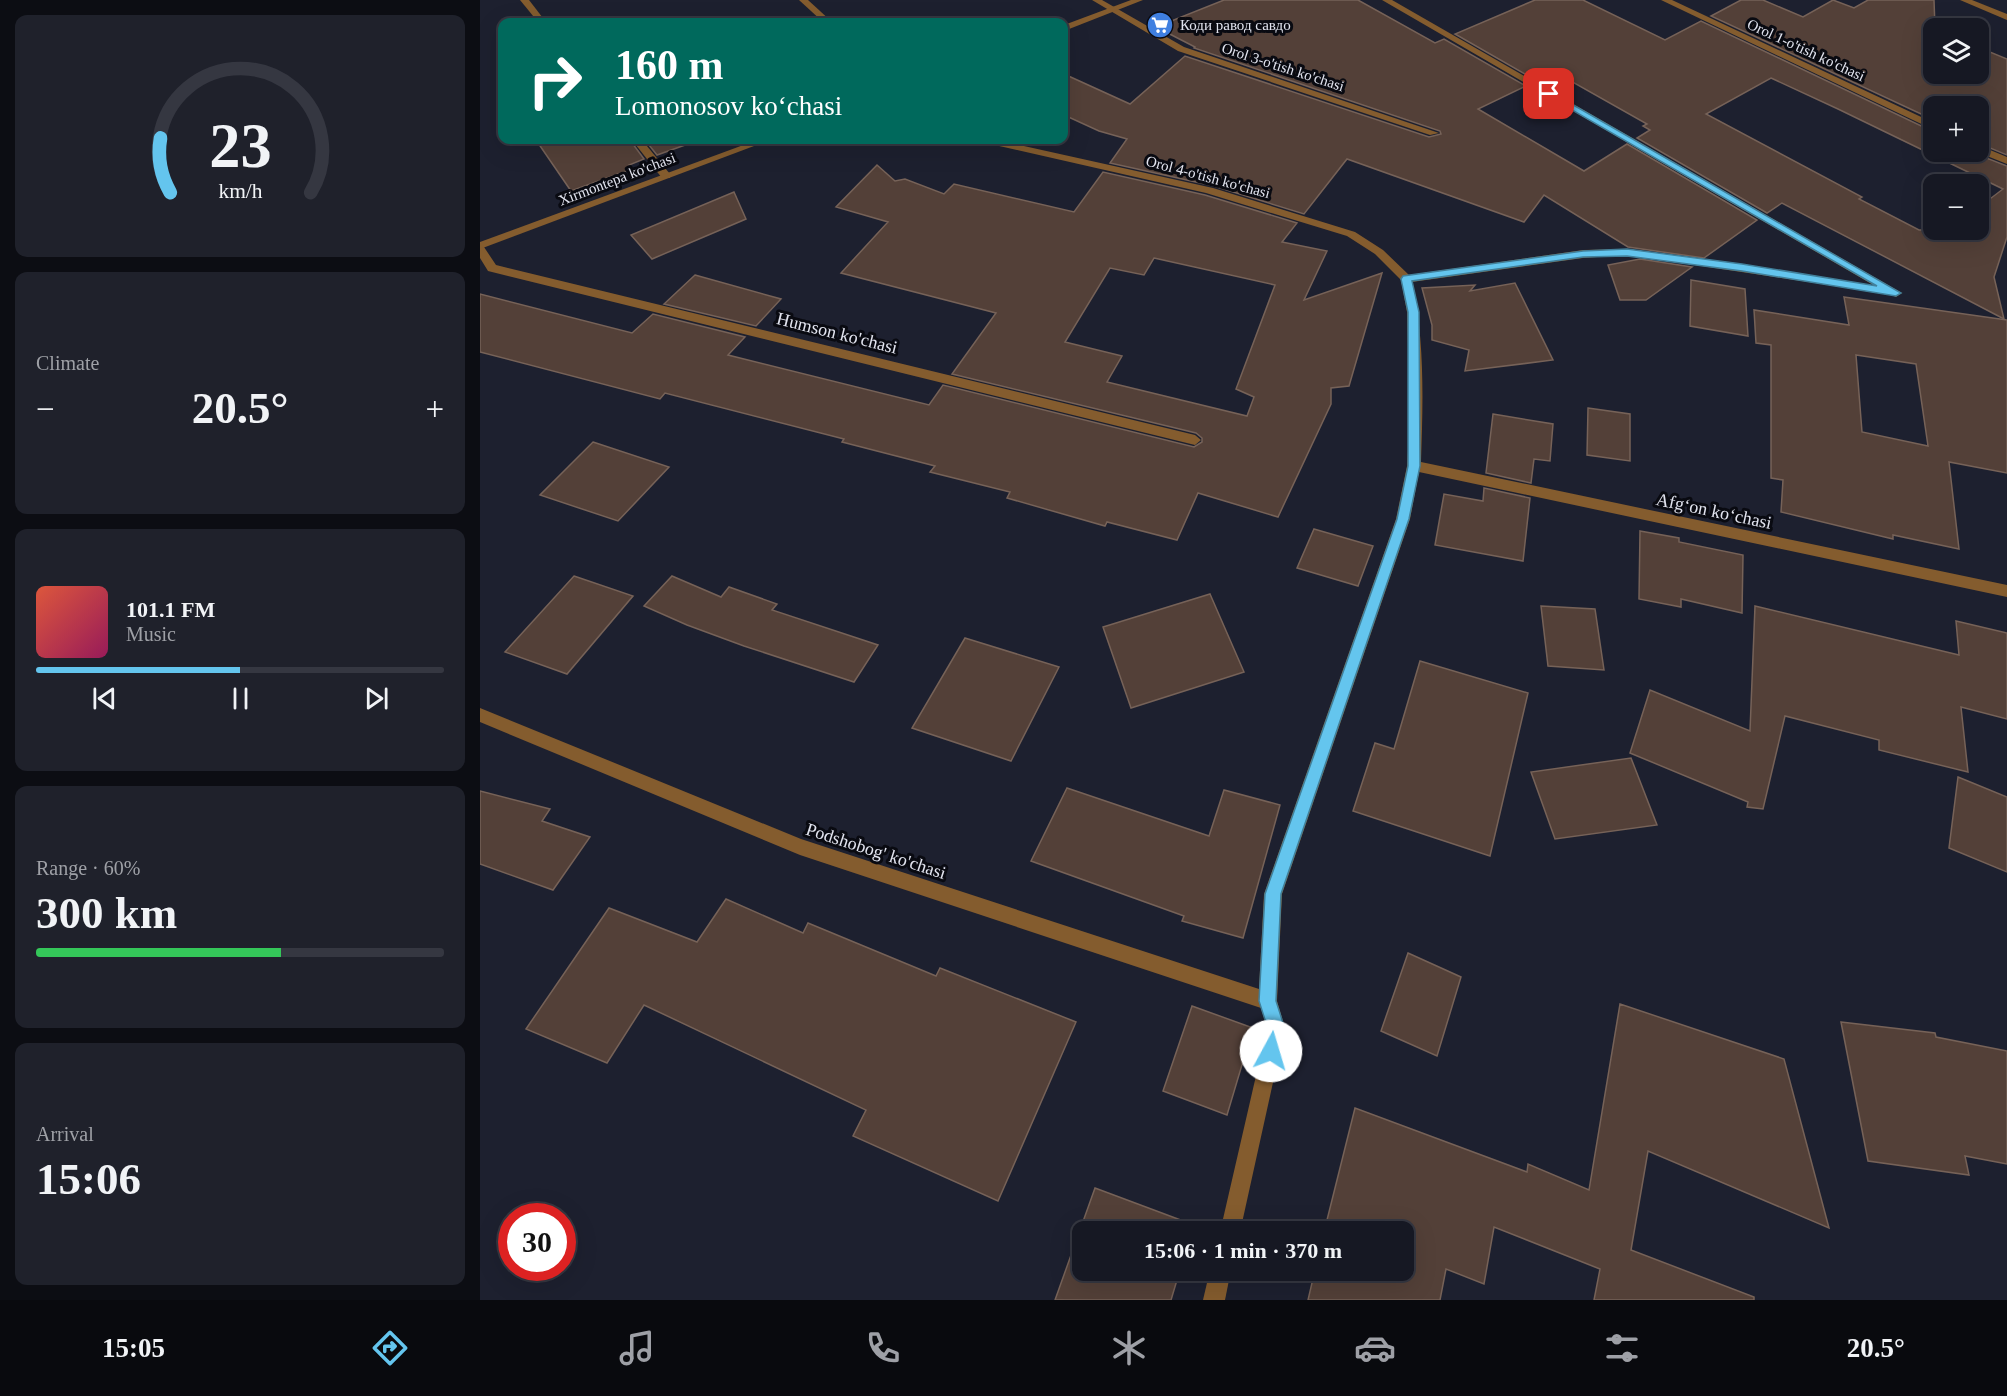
<!DOCTYPE html>
<html lang="en">
<head>
<meta charset="utf-8">
<style>
  :root { --surface:#161823; --page:#1f212b; --text:#f1f3f6; --muted:#9ea0a6; --line:#353741; --accent:#64c5ee }
  body { margin:0; font-family:Georgia,serif; background:var(--page); color:var(--text); height:100vh; display:flex; flex-direction:column; font-size:22px; white-space:nowrap }
  * { box-sizing:border-box; margin:0 }
  p { font-size:20px; color:var(--muted) }
  .icon { flex:none; width:33px; height:33px; fill:none; stroke:currentColor; stroke-width:2; stroke-linecap:round; stroke-linejoin:round }
  .map { position:relative; flex:1; overflow:hidden }
  .sheet { display:flex; flex-direction:column; gap:15px; padding:15px; background:#0c0d13; width:480px }
  .sheet>* { flex:none }
  .banner { position:absolute; left:18px; top:18px; width:570px; height:126px; border-radius:12px; box-shadow:0 6px 24px #0002,0 0 0 2px var(--line); background:#00695c; color:#fff; overflow:hidden }
  .buttons { position:absolute; left:1443px; top:18px; display:grid; gap:12px }
  .buttons a { display:grid; place-items:center; width:66px; height:66px; border-radius:12px; background:var(--surface); box-shadow:0 6px 24px #0002,0 0 0 2px var(--line); font-size:30px }
  .speed { position:absolute; left:18px; top:1203px; display:flex; gap:12px; font-size:30px; font-weight:700; text-align:center }
  .speed>* { display:grid; place-content:center; width:78px; height:78px; border-radius:50%; background:var(--surface); box-shadow:0 6px 24px #0002,0 0 0 2px var(--line); line-height:1 }
  .speed .limit { border:9px solid #d22; background:#fff; color:#111 }
  .pin { position:absolute; display:grid; place-items:center; width:51px; height:51px; color:#fff; margin:-26px; border-radius:12px; box-shadow:0 3px 9px #0006 }
  .me { position:absolute; width:66px; margin:-33px; rotate:6deg; stroke-linejoin:round; filter:drop-shadow(0 0 4px #0008) }
  .turn { display:flex; align-items:center; gap:21px; height:126px; padding:0 18px; font-size:27px }
  .turn .icon { width:78px; height:78px; stroke-width:2.5 }
  .turn b { display:block; font-size:42px; line-height:51px }
  .big { font-size:45px; font-weight:600; line-height:1.1 }
  .sheet .widget { flex:1; display:flex; flex-direction:column; justify-content:center; gap:9px; min-width:0; padding:0 21px; border-radius:12px; background:var(--page) }
  .sheet .dial { align-items:center; gap:0 }
  .dial svg { height:156px; overflow:visible; fill:none; stroke:var(--line); stroke-width:7; stroke-linecap:round; text-anchor:middle }
  .dial text { fill:var(--text); stroke:none }
  .song { display:flex; align-items:center; gap:18px }
  .cover { width:72px; height:72px; border-radius:9px; background:linear-gradient(135deg,hsl(10 70% 55%),hsl(330 70% 35%)) }
  .played { height:6px; border-radius:3px; background:linear-gradient(90deg,var(--accent) 50%,var(--line) 50%) }
  .keys { display:flex; justify-content:space-around; direction:ltr }
  .heat { display:flex; justify-content:space-between; align-items:center; font-size:33px; direction:ltr }
  .charge { height:9px; border-radius:4px; background:linear-gradient(90deg,#34c759 60%,var(--line) 0) }
  .trip { position:absolute; left:592px; top:1221px; width:342px; height:60px; border-radius:12px; background:var(--surface); box-shadow:0 6px 24px #0002,0 0 0 2px var(--line); font-weight:600; line-height:60px; text-align:center }
  .tab-bar { display:flex; height:96px; justify-content:space-around; align-items:center; background:#090a0e; color:var(--muted) }
  .tab-bar .icon { width:42px; height:42px }
  .tab-bar .selected { color:var(--accent) }
  .tab-bar b { font-size:27px; color:var(--text) }
  main { display:flex; flex:1; min-height:0 }
  .map>svg:first-child { display:block }
  .building { fill:#534038; stroke:#766258; stroke-width:1.5; fill-rule:evenodd }
  .lines { fill:none; stroke-linecap:round; stroke-linejoin:round }
  .minor { fill:#845c2e; fill-rule:evenodd }
  .tertiary { fill:#845c2e; fill-rule:evenodd }
  .route { fill:#64c5ee; stroke:#41809b; stroke-width:1.5 }
  .labels { text-anchor:middle; dominant-baseline:central; stroke-width:6; stroke-linejoin:round; paint-order:stroke }
  .far-poi-label { font-size:15px; fill:#e2e4ef; stroke:#090a11; text-anchor:start }
  .far-street-label { font-size:15px; fill:#e2e4ef; stroke:#090a11 }
  .street-label { font-size:18px; fill:#e2e4ef; stroke:#090a11 }
</style>
</head>
<body>
<main>
<section class="sheet">
<div class="widget dial"><svg viewBox="0 0 100 80">
<path d="M14 69A42 42 0 1 1 86 69"/>
<path d="M14 69A42 42 0 0 1 9 41" stroke="#64c5ee"/>
<text x="50" y="56" font-size="32" font-weight="700">23</text>
<text x="50" y="72" font-size="11">km/h</text>
</svg></div>
<div class="widget"><p>Climate</p>
<div class="heat"><a>−</a><b class="big">20.5°</b><a>+</a></div>
</div>
<div class="widget">
<div class="song"><i class="cover"></i><div><b>101.1 FM</b><p>Music</p></div></div>
<div class="played"></div>
<div class="keys"><svg class="icon" aria-label="previous" viewBox="0 0 24 24"><path d="M18 5L8 12l10 7zM5 5v14"/></svg><svg class="icon" aria-label="pause" viewBox="0 0 24 24"><path d="M8 5v14M16 5v14"/></svg><svg class="icon" aria-label="next" viewBox="0 0 24 24"><path d="M6 5l10 7-10 7zM19 5v14"/></svg></div>
</div>
<div class="widget"><p>Range · 60%</p><b class="big">300 km</b><div class="charge"></div></div>
<div class="widget"><p>Arrival</p><b class="big">15:06</b></div>
</section>
<div class="map">
<svg width="1527" height="1300" viewBox="0 0 1527 1300">
  <rect width="100%" height="100%" fill="#1d202f"/>
  <!-- building -->
  <g class="building">
    <polygon points="744,0 878,0 955,43 964,39 1046,86 998,109 1104,171 1147,144 1277,220 1224,258 1148,247 1064,195 1044,222 867,159 824,214 734,186 630,163 647,139 619,131 584,115 584,74 650,104 705,56 949,137 961,134 960,131 714,48 715,47 676,27"/>
    <path d="M1055,0H1103L1185,40L1221,21L1454,132V152H1495L1496,154L1527,166V237L1514,277L1524,319L1302,203L1287,213L1157,138L1170,130L1163,126L1167,124L1075,72L1057,81L975,34ZM1291,78L1358,109L1523,189L1498,208V230H1439L1379,199L1382,197L1226,114Z"/>
    <polygon points="1261,0 1283,0 1323,17 1353,0 1374,8 1388,0 1454,0 1455,28 1454,28 1454,74 1498,74 1498,47 1527,59 1527,155 1498,143 1498,106 1454,106 1454,120 1231,16"/>
    <polygon points="56,140 150,140 164,159 149,165 152,169 91,191"/>
    <polygon points="165,140 207,140 208,144 177,155"/>
    <path d="M397,165L415,181L425,179L464,194L474,184L594,212L623,172L725,195L817,223L802,242L847,251L824,300L902,273L869,386L851,388V404L798,517L718,493L697,540L627,522L625,526L527,498L530,492L450,472L455,466L362,442L364,439L185,393L180,399L0,352V294L152,333L173,314L265,337L248,355L449,405L463,385L714,447L722,442V438L716,433L472,374L516,313L361,273L408,222L356,207ZM674,258L795,285L756,389L774,397L767,416L627,382L642,356L585,342L630,268L664,275Z"/>
    <polygon points="254,192 266,219 172,259 151,235"/>
    <polygon points="1160,259 1212,267 1166,300 1140,300 1128,265"/>
    <polygon points="215,275 301,299 276,326 184,304"/>
    <polygon points="1211,280 1265,289 1268,336 1210,326"/>
    <polygon points="1035,283 1073,360 985,371 989,350 952,340 952,325 942,288 995,285 990,291"/>
    <path d="M1364,297L1527,320V473L1469,462L1479,549L1413,535V539L1301,512L1303,480L1291,478V345L1276,343L1274,310L1369,325ZM1376,355L1436,364L1448,446L1382,432Z"/>
    <polygon points="1108,408 1150,414 1150,461 1107,455"/>
    <polygon points="1013,414 1073,424 1070,461 1054,459 1051,483 1006,473"/>
    <polygon points="113,442 189,467 138,521 60,495"/>
    <polygon points="1004,488 1050,498 1043,561 955,545 964,494 1003,501"/>
    <polygon points="834,529 893,546 878,586 817,568"/>
    <polygon points="1160,531 1199,538 1199,542 1263,555 1262,613 1201,599 1201,607 1159,599"/>
    <polygon points="94,576 153,596 87,674 25,652"/>
    <polygon points="192,576 241,597 249,587 297,604 292,610 398,645 374,682 264,646 207,625 164,606"/>
    <polygon points="730,594 764,672 651,708 623,627"/>
    <polygon points="1061,606 1115,609 1124,670 1068,666"/>
    <polygon points="1275,606 1479,655 1476,621 1527,633 1527,719 1481,707 1488,772 1399,750 1399,740 1305,716 1283,809 1267,807 1268,802 1150,753 1170,690 1270,731"/>
    <polygon points="485,638 579,667 531,761 432,728"/>
    <polygon points="940,661 1048,693 1010,856 873,811 895,743 914,749"/>
    <polygon points="1151,758 1177,825 1075,839 1051,772"/>
    <polygon points="1478,777 1527,797 1527,872 1469,848"/>
    <polygon points="587,788 729,836 744,790 800,805 763,938 702,921 704,916 551,861"/>
    <polygon points="0,791 70,809 62,821 110,837 73,890 0,864"/>
    <polygon points="246,899 323,933 328,923 456,976 460,968 596,1022 518,1201 373,1136 386,1110 164,1005 127,1063 46,1029 129,908 217,942"/>
    <polygon points="928,953 981,977 957,1056 901,1031"/>
    <polygon points="1140,1004 1304,1059 1349,1228 1168,1151 1151,1250 1274,1297 1274,1300 1114,1300 1120,1269 1014,1227 1004,1284 966,1269 960,1300 828,1300 835,1270 924,1270 924,1232 844,1232 875,1108 1047,1172 1048,1164 1109,1190"/>
    <polygon points="712,1006 773,1028 747,1115 683,1091"/>
    <polygon points="1361,1022 1455,1033 1456,1037 1527,1051 1527,1164 1485,1156 1489,1175 1388,1161"/>
    <polygon points="615,1188 714,1225 712,1232 603,1232 603,1270 700,1270 691,1300 575,1300"/>
  </g>
  <g class="lines">
    <!-- minor -->
    <g class="minor">
      <polygon points="40,0 49,0 66,22 58,22"/>
      <polygon points="319,0 328,0 352,22 343,22"/>
      <polygon points="612,0 622,0 704,47 959,133 950,135 698,51"/>
      <path d="M902,0H912L1422,293L1416,297L1409,294L1147,255L1103,258L932,282C945,340 943,403 941,462L1527,585V597L939,472L930,519L802,894L797,1001L805,1028L760,1232H740L787,1028L781,1008L320,855L0,722V708L321,839L779,989L784,894L916,519L927,466L930,416L927,312L921,280L895,254L867,236L726,193L506,143L501,140H517L733,188L875,232L903,250L929,275L1103,250L1147,249L1395,286Z"/>
      <polygon points="1181,0 1192,0 1454,123 1454,130"/>
      <polygon points="1480,0 1492,0 1527,14 1527,20"/>
      <polygon points="152,140 162,140 190,174 190,178 182,178"/>
      <polygon points="1498,145 1527,157 1527,164 1497,152"/>
      <polygon points="0,246 4,247 16,265 715,435 721,440 715,445 8,271 0,258"/>
      <polygon points="730,1270 751,1270 745,1300 723,1300"/>
    </g>
    <!-- tertiary -->
    <g class="tertiary">
      <polygon points="651,0 663,0 584,31 584,25"/>
      <polygon points="277,140 290,140 0,249 0,242"/>
    </g>
  </g>
  <!-- route -->
  <polygon class="route" points="1069,91 1421,293 1416,296 1262,271 1147,256 1103,257 932,281 939,312 940,466 929,519 801,894 796,1001 805,1029 797,1057 791,1060 785,1057 782,1051 788,1029 779,1001 785,894 917,519 928,466 928,312 921,279 923,276 1103,251 1147,249 1262,264 1397,286 1066,95 1065,94"/>
  <!-- icons -->
  <defs>
    <symbol id="supermarket-disc" viewBox="-11 -11 22 22"><circle r="9.5" fill="#3f7fe0" stroke="#090a11"/><path d="M-6-5.5h2.5l.6 2H6L4.5 2H-2.5L-4.4-4H-6ZM-1.5 3.2a1.3 1.3 0 1 0 .1 0ZM3 3.2a1.3 1.3 0 1 0 .1 0Z" fill="#fff"/></symbol>
  </defs>
  <g fill-rule="evenodd">
    <use href="#supermarket-disc" x="665" y="10" width="30" height="30"/>
  </g>
  <g class="labels">
    <!-- far-poi labels -->
    <g class="far-poi-label">
      <text x="700" y="25">Коди равод савдо</text>
    </g>
    <!-- far-street labels -->
    <g class="far-street-label">
      <text transform="translate(1326 50) rotate(25)">Orol 1-o'tish ko'chasi</text>
      <text transform="translate(803 67) rotate(18)">Orol 3-o'tish ko'chasi</text>
      <text transform="translate(728 177) rotate(15)">Orol 4-o'tish ko'chasi</text>
      <text transform="translate(137 179) rotate(-21)">Xirmontepa ko'chasi</text>
    </g>
    <!-- street labels -->
    <g class="street-label">
      <text transform="translate(357 333) rotate(14)">Humson ko'chasi</text>
      <text transform="translate(1234 511) rotate(12)">Afgʻon koʻchasi</text>
      <text transform="translate(396 851) rotate(18)">Podshobog' ko'chasi</text>
    </g>
  </g>
</svg>
<div class="buttons">
<a><svg class="icon" aria-label="layers" viewBox="0 0 24 24"><path d="M12 4l9 5-9 5-9-5zM3 14l9 5 9-5"/></svg></a>
<a>+</a>
<a>−</a>
</div>
<div class="speed"><div class="limit">30</div></div>
<div class="pin" style="left:1069px;top:94px;background:#d93025"><svg class="icon" aria-label="arrive" viewBox="0 0 24 24"><path d="M6 21V4h12l-3 4 3 4H6"/></svg></div>
<svg class="me" style="left:791px;top:1051px" viewBox="-20 -20 40 40"><circle r="19" fill="#fff"/><path d="M0-13L10 11 0 6-10 11z" fill="#64c5ee"/></svg>
<div class="trip">15:06 · 1 min · 370 m</div>
<div class="banner">
<div class="turn"><svg class="icon" aria-label="right" viewBox="0 0 24 24"><path d="M7 20v-9h11M14 6l5 5-5 5"/></svg><div><b>160 m</b>Lomonosov koʻchasi</div></div>
</div>
</div>
</main>
<nav class="tab-bar">
<b>15:05</b>
<svg class="icon selected" aria-label="directions" viewBox="0 0 24 24"><path d="M12 3l9 9-9 9-9-9zM9 14v-3h6M13 9l2 2-2 2"/></svg>
<svg class="icon" aria-label="music" viewBox="0 0 24 24"><path d="M9 18V5l10-2v13"/><circle cx="6" cy="18" r="3"/><circle cx="16" cy="16" r="3"/></svg>
<svg class="icon" aria-label="phone" viewBox="0 0 24 24"><path d="M5 4h4l2 5-3 2q2 4 5 5l2-3 5 2v4C11 20 4 13 5 4z"/></svg>
<svg class="icon" aria-label="climate" viewBox="0 0 24 24"><path d="M12 3v18M4 7l16 10M4 17L20 7"/></svg>
<svg class="icon" aria-label="car" viewBox="0 0 24 24"><path d="M5 17H2v-5l4-1 3-4h7l3 4 3 1v5h-3M9 17h6M6 11h13"/><circle cx="7" cy="17" r="2"/><circle cx="17" cy="17" r="2"/></svg>
<svg class="icon" aria-label="filters" viewBox="0 0 24 24"><path d="M4 7h16M4 17h16"/><circle cx="9" cy="7" r="2"/><circle cx="15" cy="17" r="2"/></svg>
<b>20.5°</b>
</nav>
</body>
</html>
